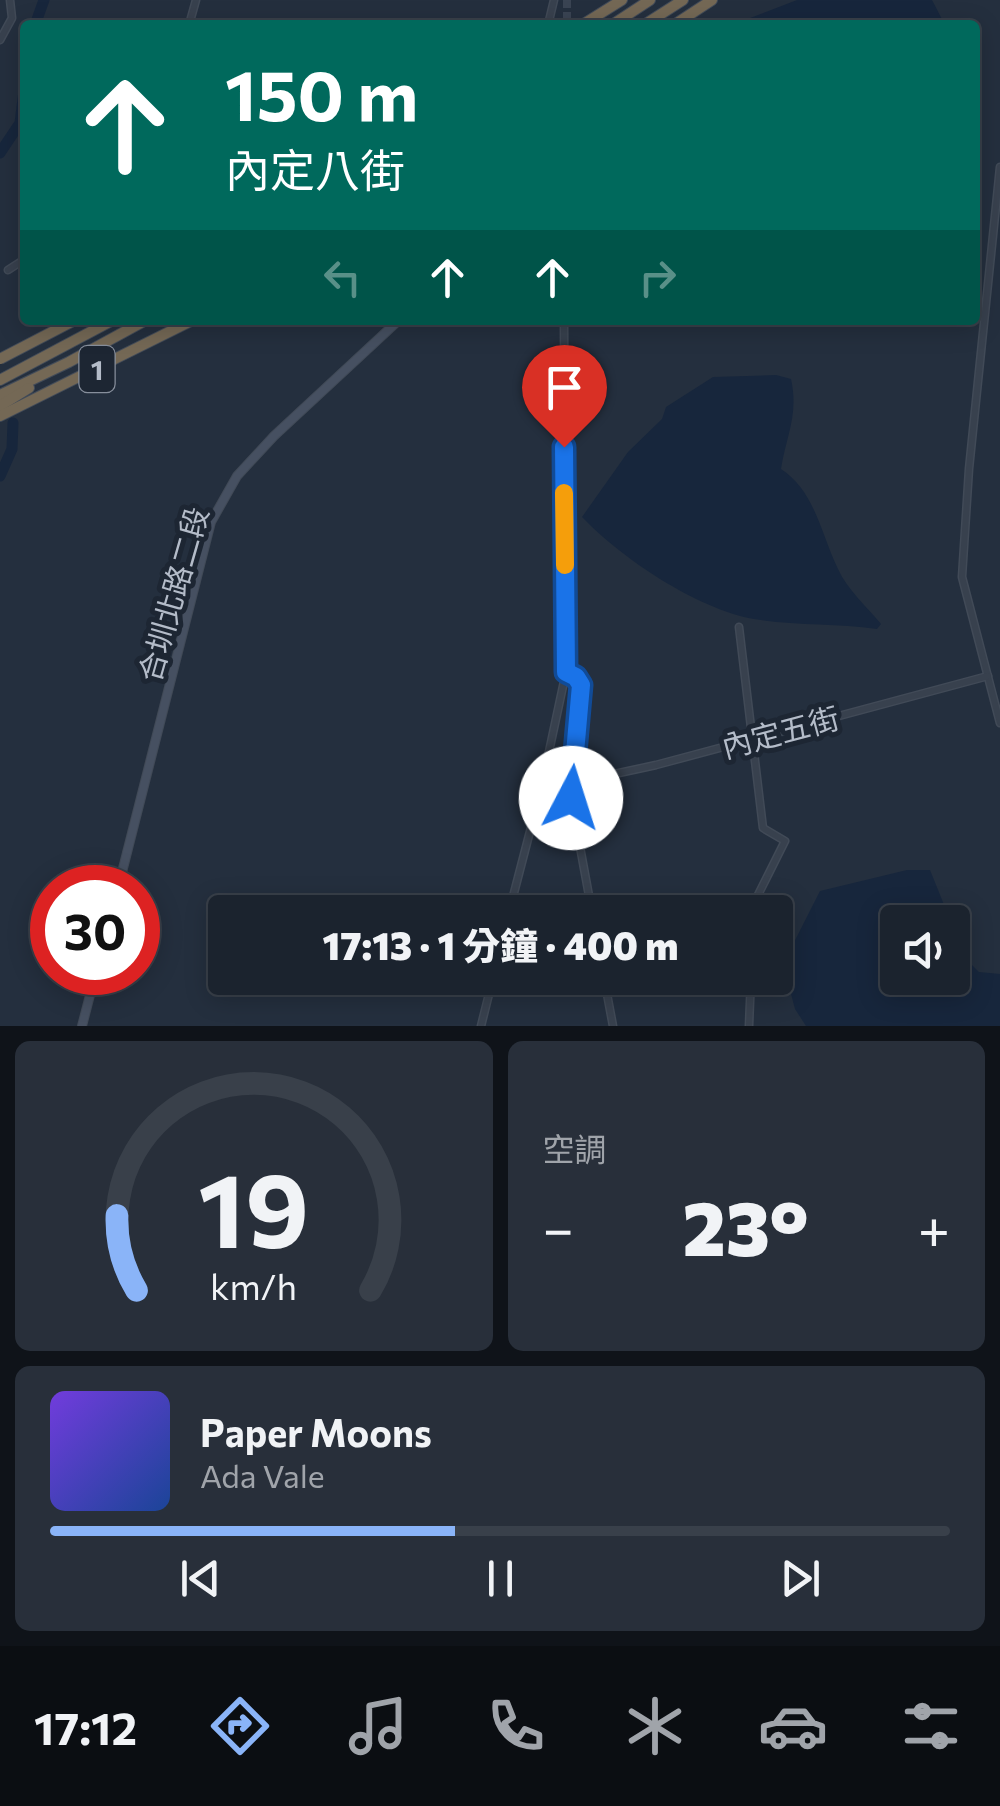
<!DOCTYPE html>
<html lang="zh-TW">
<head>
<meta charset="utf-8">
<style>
  :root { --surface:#1b232e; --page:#282f3a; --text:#f1f3f6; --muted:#a0a4aa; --line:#39404a; --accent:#8ab4f8 }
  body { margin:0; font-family:Commissioner,"Noto Sans TC",sans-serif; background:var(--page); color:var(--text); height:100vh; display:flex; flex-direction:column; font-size:38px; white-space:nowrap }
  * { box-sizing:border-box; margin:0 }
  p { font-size:32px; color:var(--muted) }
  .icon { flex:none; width:55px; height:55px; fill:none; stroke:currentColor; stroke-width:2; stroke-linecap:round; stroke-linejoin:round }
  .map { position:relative; height:1026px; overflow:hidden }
  .details { display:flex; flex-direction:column; gap:15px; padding:15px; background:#0f1319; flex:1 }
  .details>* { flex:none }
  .guide { position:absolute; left:20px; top:20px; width:960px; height:305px; border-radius:10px; box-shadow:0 5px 25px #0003,0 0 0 2px var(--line); background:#00695c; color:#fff; overflow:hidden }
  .buttons { position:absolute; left:880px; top:905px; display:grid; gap:20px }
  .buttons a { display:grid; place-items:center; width:90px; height:90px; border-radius:10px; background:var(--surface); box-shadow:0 5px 25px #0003,0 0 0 2px var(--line); font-size:50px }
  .speed { position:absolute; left:30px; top:865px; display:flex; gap:20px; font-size:50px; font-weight:700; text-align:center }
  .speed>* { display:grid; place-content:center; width:130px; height:130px; border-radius:50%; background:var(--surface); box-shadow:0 5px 25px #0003,0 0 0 2px var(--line); line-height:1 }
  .speed .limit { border:15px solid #d22; background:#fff; color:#111 }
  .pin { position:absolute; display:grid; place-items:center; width:85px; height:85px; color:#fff; margin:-102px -42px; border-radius:50% 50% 50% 0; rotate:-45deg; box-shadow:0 0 10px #0007 }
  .pin .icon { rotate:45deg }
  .me { position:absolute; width:110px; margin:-55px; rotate:5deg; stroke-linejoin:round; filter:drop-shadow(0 0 8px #0008) }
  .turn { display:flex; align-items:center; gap:35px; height:210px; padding:0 40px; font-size:45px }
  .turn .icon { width:130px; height:130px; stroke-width:2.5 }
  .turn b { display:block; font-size:70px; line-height:85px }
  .lanes { display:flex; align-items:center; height:95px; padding:0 40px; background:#0003; justify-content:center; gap:50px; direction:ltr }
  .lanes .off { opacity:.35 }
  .big { font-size:75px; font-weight:800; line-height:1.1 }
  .details .widget { flex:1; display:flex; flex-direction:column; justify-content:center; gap:15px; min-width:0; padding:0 35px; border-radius:15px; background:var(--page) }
  .details .dial { align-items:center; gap:0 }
  .dial svg { height:260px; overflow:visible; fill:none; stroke:var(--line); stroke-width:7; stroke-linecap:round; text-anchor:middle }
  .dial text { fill:var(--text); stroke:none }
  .song { display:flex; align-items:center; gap:30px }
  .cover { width:120px; height:120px; border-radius:15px; background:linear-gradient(135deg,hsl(260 70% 55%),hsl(220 70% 35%)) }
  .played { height:10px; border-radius:5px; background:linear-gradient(90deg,var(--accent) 45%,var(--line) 45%) }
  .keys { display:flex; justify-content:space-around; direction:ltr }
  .heat { display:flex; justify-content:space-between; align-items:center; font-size:55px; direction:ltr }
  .details .tiles { flex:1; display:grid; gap:15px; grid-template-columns:1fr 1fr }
  .widget:last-child { grid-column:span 2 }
  .trip { position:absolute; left:208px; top:895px; width:585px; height:100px; border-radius:10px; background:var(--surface); box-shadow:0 5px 25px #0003,0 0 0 2px var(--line); font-weight:800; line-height:100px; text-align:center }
  .dock { display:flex; height:160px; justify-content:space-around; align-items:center; background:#0b0e12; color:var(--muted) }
  .dock .icon { width:70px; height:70px }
  .dock .current { color:var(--accent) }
  .dock b { font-size:45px; color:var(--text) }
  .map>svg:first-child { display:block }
  .water { fill:#17263c }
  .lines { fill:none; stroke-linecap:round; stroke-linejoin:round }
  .river { stroke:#17263c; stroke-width:11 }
  .secondary-tunnel { stroke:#3a4453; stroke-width:8; stroke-dasharray:8 4; stroke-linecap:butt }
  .street-casing { stroke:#414a57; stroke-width:9 }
  .secondary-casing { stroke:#414a57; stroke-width:10 }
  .highway-casing { stroke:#434c59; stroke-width:12 }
  .street { stroke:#38414e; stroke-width:6 }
  .secondary { stroke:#465061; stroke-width:8 }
  .highway { stroke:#746855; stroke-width:10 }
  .highway-bridge-casing { stroke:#434c59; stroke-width:12; stroke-linecap:butt }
  .highway-bridge { stroke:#746855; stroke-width:10 }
  .route-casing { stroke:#114b97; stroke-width:25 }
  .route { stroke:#1a73e8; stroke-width:18 }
  .slow { stroke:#f59e0b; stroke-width:18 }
  .labels { text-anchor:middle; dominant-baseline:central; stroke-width:10; stroke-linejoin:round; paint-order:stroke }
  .shield { fill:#1d2633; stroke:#878f9c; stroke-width:2.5 }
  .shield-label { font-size:28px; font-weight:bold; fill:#b4bcc9 }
  .street-label { font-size:30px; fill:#b4bcc9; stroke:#1d2633 }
</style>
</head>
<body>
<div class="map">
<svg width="1000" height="1026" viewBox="0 0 1000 1026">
  <rect width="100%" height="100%" fill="#242f3e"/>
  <!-- water -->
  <g class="water">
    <polygon points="797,0 932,0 945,25 732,25"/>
    <path d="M776,375L791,379C799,415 786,436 781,469C815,491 821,534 838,569C847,589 867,607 881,624L877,629C836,623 794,626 754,619C697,609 621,558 582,517L628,452L662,419L666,407L713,377Z"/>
    <polygon points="907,870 930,870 951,922 898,922 898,978 952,978 953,926 966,959 979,972 1000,974 1000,1026 806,1026 795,1009 783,964 820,891"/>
  </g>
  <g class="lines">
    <!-- river -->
    <g class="river">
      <polyline points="35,25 44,0"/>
      <polyline points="0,153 20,123 25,83"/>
      <polyline points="0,476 12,449 13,423"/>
    </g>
    <!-- secondary-tunnel -->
    <polyline class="secondary-tunnel" points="567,0 567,25"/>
    <defs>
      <g id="street">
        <polyline points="189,25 196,0"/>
        <polyline points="548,25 554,0"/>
        <polyline points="0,40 12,18 10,0"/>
        <polyline points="1000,167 969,469 962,577 1000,723"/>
        <polyline points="8,270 25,259"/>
        <polyline points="739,627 763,828 785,841 753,905 753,912"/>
        <polyline points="566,672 576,677 581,685 571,798 592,912"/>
        <polyline points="572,775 591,779 656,765 988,676"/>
        <polyline points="509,912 541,789 566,672 564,320"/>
        <polyline points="604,978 613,1026"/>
        <polyline points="481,1026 493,978"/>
        <polyline points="749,1026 751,978"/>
      </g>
      <g id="secondary">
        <polyline points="118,888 211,522 237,476 274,436 399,320"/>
        <polyline points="82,1026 96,972"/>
      </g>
      <g id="highway">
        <polyline points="582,25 622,0"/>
        <polyline points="612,25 650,0"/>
        <polyline points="644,25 683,0"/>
        <polyline points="674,25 712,0"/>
        <polyline points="0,380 113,320"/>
        <polyline points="0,395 69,362 146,320"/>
        <polyline points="0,406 29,388"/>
        <polyline points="0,416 193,320"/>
      </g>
    </defs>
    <!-- street casing -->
    <use href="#street" class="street-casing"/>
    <!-- secondary casing -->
    <use href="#secondary" class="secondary-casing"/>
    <!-- highway casing -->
    <use href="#highway" class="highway-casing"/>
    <!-- street -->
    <use href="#street" class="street"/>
    <!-- secondary -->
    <use href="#secondary" class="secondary"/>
    <!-- highway -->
    <use href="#highway" class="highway"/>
    <defs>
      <polyline id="highway-bridge" points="0,359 75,320"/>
    </defs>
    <!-- highway-bridge casing -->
    <use href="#highway-bridge" class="highway-bridge-casing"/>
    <!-- highway-bridge -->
    <use href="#highway-bridge" class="highway-bridge"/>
  </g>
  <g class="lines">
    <defs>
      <polyline id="route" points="564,447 566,672 576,677 581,685 571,798"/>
    </defs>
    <!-- route casing -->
    <use href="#route" class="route-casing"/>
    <!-- route -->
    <use href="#route" class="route"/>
    <!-- slow -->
    <polyline class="slow" points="564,493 565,565"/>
  </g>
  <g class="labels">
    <!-- shield labels -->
    <rect class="shield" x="79.5" y="346" width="35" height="46" rx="8"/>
    <g class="shield-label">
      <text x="97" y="369">1</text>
    </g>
    <!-- street labels -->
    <g class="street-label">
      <text transform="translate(172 594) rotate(-74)">合圳北路二段</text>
      <text transform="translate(780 731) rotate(-15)">內定五街</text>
    </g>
  </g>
</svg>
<div class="buttons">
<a><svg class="icon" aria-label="sound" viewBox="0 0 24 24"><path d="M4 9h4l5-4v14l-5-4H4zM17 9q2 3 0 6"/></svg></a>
</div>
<div class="speed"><div class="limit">30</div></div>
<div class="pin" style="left:564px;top:447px;background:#d93025"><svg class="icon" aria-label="arrive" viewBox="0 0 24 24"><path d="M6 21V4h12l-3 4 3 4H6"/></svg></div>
<svg class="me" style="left:571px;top:798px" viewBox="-20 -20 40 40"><circle r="19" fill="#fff"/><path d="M0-13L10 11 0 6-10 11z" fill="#1a73e8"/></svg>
<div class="trip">17:13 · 1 分鐘 · 400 m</div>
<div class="guide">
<div class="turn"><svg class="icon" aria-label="ahead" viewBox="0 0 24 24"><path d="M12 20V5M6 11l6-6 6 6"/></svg><div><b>150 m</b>內定八街</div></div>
<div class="lanes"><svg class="icon off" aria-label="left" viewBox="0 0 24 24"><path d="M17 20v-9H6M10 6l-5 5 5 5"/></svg><svg class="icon" aria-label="ahead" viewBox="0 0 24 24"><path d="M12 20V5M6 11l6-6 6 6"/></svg><svg class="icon" aria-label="ahead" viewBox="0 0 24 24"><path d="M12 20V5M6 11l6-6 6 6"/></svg><svg class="icon off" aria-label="right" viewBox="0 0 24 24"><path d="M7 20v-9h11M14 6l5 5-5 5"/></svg></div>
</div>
</div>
<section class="details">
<div class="tiles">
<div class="widget dial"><svg viewBox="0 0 100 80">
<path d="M14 69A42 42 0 1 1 86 69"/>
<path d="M14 69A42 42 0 0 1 8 46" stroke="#8ab4f8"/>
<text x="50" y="56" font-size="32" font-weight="700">19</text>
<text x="50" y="72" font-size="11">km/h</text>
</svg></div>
<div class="widget"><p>空調</p>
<div class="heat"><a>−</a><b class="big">23°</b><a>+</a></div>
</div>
<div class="widget">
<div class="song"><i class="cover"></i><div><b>Paper Moons</b><p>Ada Vale</p></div></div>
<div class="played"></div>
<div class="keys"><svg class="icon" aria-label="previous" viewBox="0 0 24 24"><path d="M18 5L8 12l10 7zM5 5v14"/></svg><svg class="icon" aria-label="pause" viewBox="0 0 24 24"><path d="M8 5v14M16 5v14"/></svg><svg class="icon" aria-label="next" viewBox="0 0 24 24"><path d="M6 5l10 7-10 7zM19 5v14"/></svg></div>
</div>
</div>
</section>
<nav class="dock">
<b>17:12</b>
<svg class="icon current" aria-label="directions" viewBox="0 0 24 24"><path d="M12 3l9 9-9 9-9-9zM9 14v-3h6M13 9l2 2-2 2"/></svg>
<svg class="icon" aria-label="music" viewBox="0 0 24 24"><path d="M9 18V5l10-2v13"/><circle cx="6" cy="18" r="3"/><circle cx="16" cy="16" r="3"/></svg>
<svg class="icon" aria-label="phone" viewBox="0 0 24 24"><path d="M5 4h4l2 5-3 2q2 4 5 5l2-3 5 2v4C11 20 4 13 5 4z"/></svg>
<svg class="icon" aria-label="climate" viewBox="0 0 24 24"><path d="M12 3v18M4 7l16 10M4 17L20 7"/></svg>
<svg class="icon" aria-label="car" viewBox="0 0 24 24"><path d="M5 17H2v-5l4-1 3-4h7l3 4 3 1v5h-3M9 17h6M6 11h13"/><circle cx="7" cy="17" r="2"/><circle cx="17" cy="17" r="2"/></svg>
<svg class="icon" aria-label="filters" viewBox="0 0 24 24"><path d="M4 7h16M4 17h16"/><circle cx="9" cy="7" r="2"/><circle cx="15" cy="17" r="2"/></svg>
</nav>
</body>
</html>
